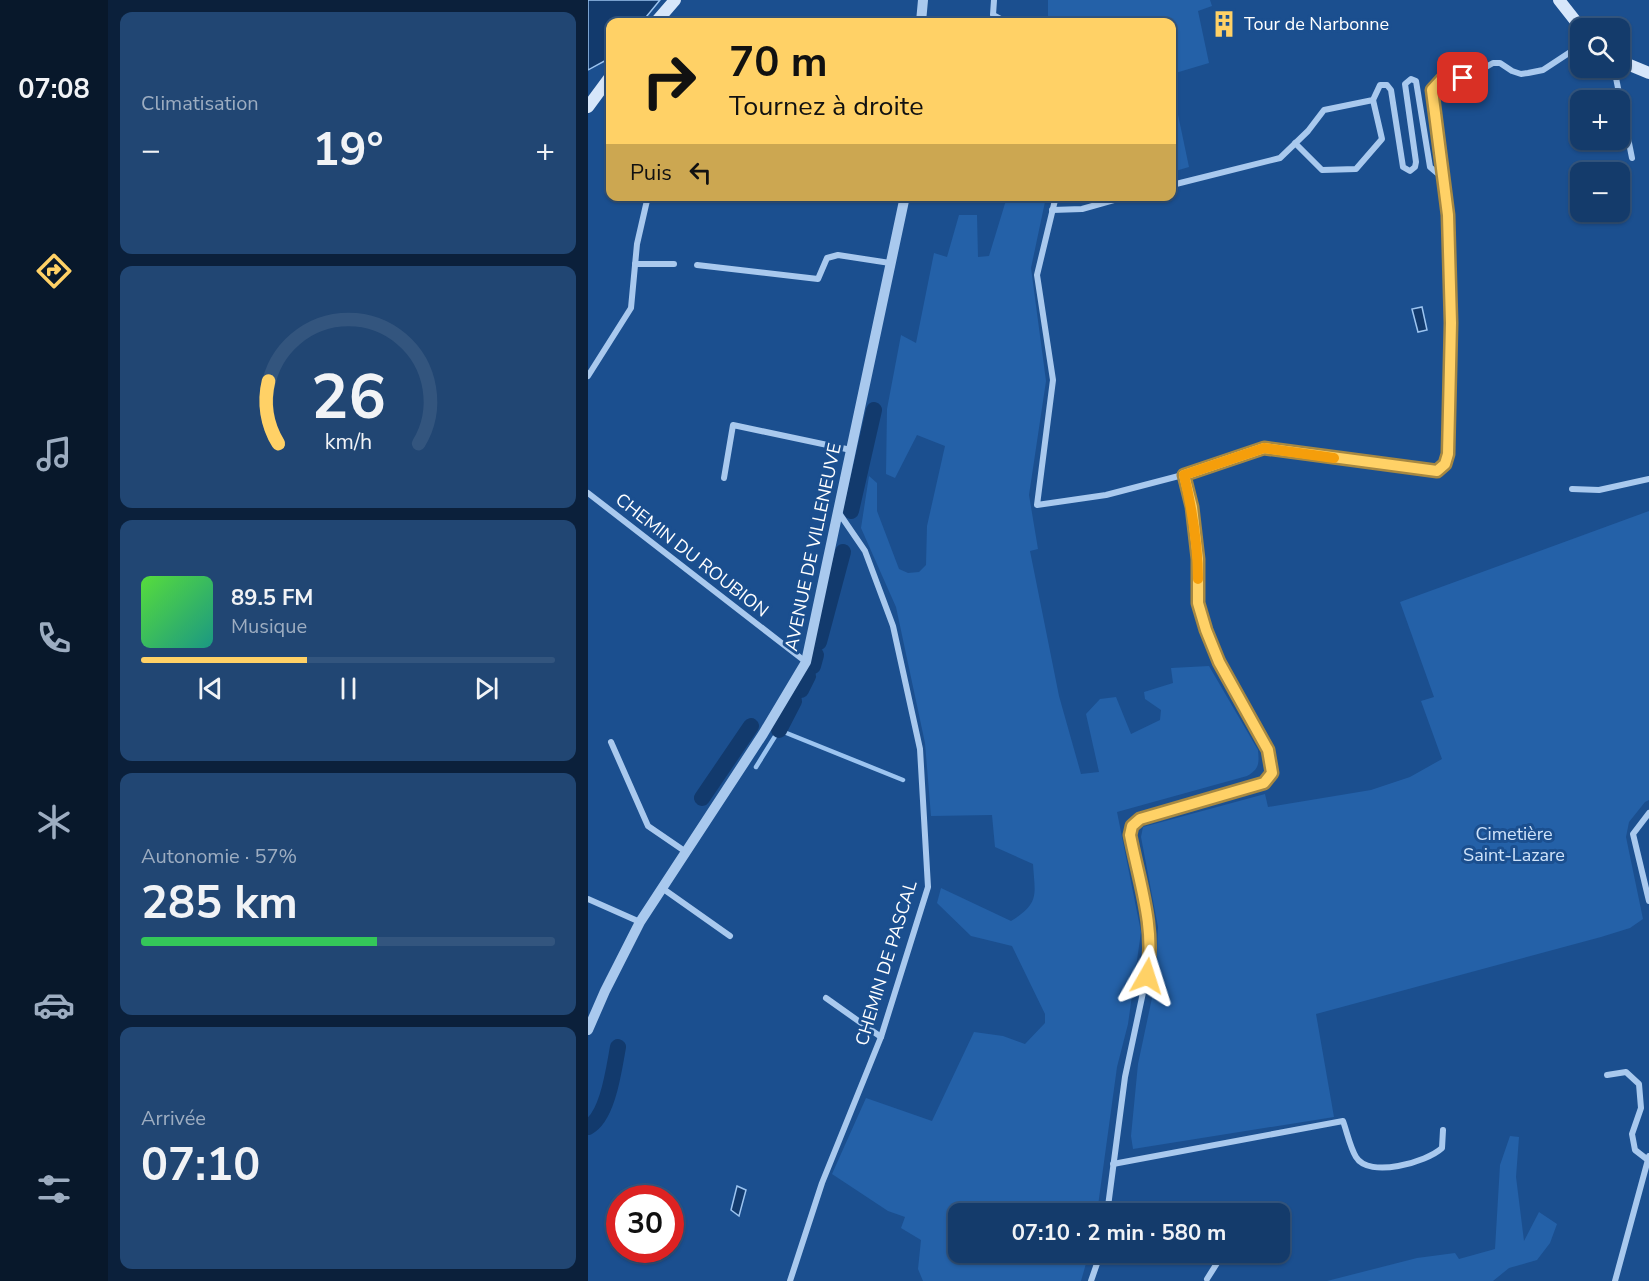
<!DOCTYPE html>
<html lang="fr">
<head>
<meta charset="utf-8">
<style>
  :root { --surface:#143b6b; --page:#214673; --text:#f1f3f6; --muted:#9dadc1; --line:#33557e; --accent:#ffd166 }
  body { margin:0; font-family:"Nunito Sans",sans-serif; background:var(--page); color:var(--text); height:100vh; display:flex; flex-direction:column; font-size:22px; white-space:nowrap }
  * { box-sizing:border-box; margin:0 }
  p { font-size:20px; color:var(--muted) }
  .icon { flex:none; width:33px; height:33px; fill:none; stroke:currentColor; stroke-width:2; stroke-linecap:round; stroke-linejoin:round }
  .map { position:relative; flex:1; overflow:hidden }
  .side { display:flex; flex-direction:column; gap:12px; padding:12px; background:#0b203b; width:480px }
  .side>* { flex:none }
  .banner { position:absolute; left:18px; top:18px; width:570px; height:183px; border-radius:12px; box-shadow:0 2px 4px #0004,0 0 0 2px var(--line); background:#ffd166; color:#111; overflow:hidden }
  .controls { position:absolute; left:982px; top:18px; display:grid; gap:12px }
  .controls a { display:grid; place-items:center; width:60px; height:60px; border-radius:12px; background:var(--surface); box-shadow:0 2px 4px #0004,0 0 0 2px var(--line); font-size:30px }
  .speed { position:absolute; left:18px; top:1185px; display:flex; gap:12px; font-size:30px; font-weight:700; text-align:center }
  .speed>* { display:grid; place-content:center; width:78px; height:78px; border-radius:50%; background:var(--surface); box-shadow:0 2px 4px #0004,0 0 0 2px var(--line); line-height:1 }
  .speed .limit { border:9px solid #d22; background:#fff; color:#111 }
  .pin { position:absolute; display:grid; place-items:center; width:51px; height:51px; color:#fff; margin:-26px; border-radius:12px; box-shadow:0 3px 9px #0006 }
  .me { position:absolute; width:66px; margin:-33px; rotate:6deg; stroke-linejoin:round; filter:drop-shadow(0 0 4px #0008) }
  .turn { display:flex; align-items:center; gap:21px; height:126px; padding:0 24px; font-size:27px }
  .turn .icon { width:78px; height:78px; stroke-width:2.5 }
  .turn b { display:block; font-size:42px; line-height:51px }
  .then { display:flex; align-items:center; height:57px; padding:0 24px; background:#0003; gap:12px; font-size:22px }
  .big { font-size:45px; font-weight:700; line-height:1.1 }
  .side .card { flex:1; display:flex; flex-direction:column; justify-content:center; gap:9px; min-width:0; padding:0 21px; border-radius:12px; background:var(--page) }
  .side .dial { align-items:center; gap:0 }
  .dial svg { height:156px; overflow:visible; fill:none; stroke:var(--line); stroke-width:7; stroke-linecap:round; text-anchor:middle }
  .dial text { fill:var(--text); stroke:none }
  .song { display:flex; align-items:center; gap:18px }
  .cover { width:72px; height:72px; border-radius:9px; background:linear-gradient(135deg,hsl(110 70% 55%),hsl(170 70% 35%)) }
  .played { height:6px; border-radius:3px; background:linear-gradient(90deg,var(--accent) 40%,var(--line) 40%) }
  .keys { display:flex; justify-content:space-around; direction:ltr }
  .heat { display:flex; justify-content:space-between; align-items:center; font-size:33px; direction:ltr }
  .charge { height:9px; border-radius:4px; background:linear-gradient(90deg,#34c759 57%,var(--line) 0) }
  .trip { position:absolute; left:360px; top:1203px; width:342px; height:60px; border-radius:12px; background:var(--surface); box-shadow:0 2px 4px #0004,0 0 0 2px var(--line); font-weight:700; line-height:60px; text-align:center }
  main { display:flex; flex:1; min-height:0 }
  .dock { display:flex; flex-direction:column; width:108px; justify-content:space-around; align-items:center; background:#08182b; color:var(--muted) }
  .dock .icon { width:42px; height:42px }
  .dock .selected { color:var(--accent) }
  .dock b { font-size:27px; color:var(--text) }
  .map>svg:first-child { display:block }
  .green { fill:#2461a8 }
  .water { fill:#123a6d; stroke:#9cc4f0; stroke-width:1.5 }
  .lines { fill:none; stroke-linecap:round; stroke-linejoin:round }
  .stream { stroke:#9cc4f0; stroke-width:4.5 }
  .canal { stroke:#123a6d; stroke-width:16 }
  .minor { stroke:#a9c9ee; stroke-width:6 }
  .tertiary { stroke:#a9c9ee; stroke-width:10 }
  .secondary { stroke:#d6e6fa; stroke-width:12 }
  .route-casing { stroke:#a68842; stroke-width:15 }
  .route { stroke:#ffd166; stroke-width:10 }
  .slow { stroke:#f59e0b; stroke-width:10 }
  .labels { text-anchor:middle; dominant-baseline:central; stroke-width:6; stroke-linejoin:round; paint-order:stroke }
  .poi-label { font-size:18px; fill:#fff; stroke:#1b4f8f; text-anchor:start }
  .street-label { font-size:18px; fill:#fff; stroke:#1b4f8f }
  .park-label { font-size:18px; fill:#cfe3fa; stroke:#1b4f8f }
</style>
</head>
<body>
<main>
<nav class="dock">
<b>07:08</b>
<svg class="icon selected" aria-label="directions" viewBox="0 0 24 24"><path d="M12 3l9 9-9 9-9-9zM9 14v-3h6M13 9l2 2-2 2"/></svg>
<svg class="icon" aria-label="music" viewBox="0 0 24 24"><path d="M9 18V5l10-2v13"/><circle cx="6" cy="18" r="3"/><circle cx="16" cy="16" r="3"/></svg>
<svg class="icon" aria-label="phone" viewBox="0 0 24 24"><path d="M5 4h4l2 5-3 2q2 4 5 5l2-3 5 2v4C11 20 4 13 5 4z"/></svg>
<svg class="icon" aria-label="climate" viewBox="0 0 24 24"><path d="M12 3v18M4 7l16 10M4 17L20 7"/></svg>
<svg class="icon" aria-label="car" viewBox="0 0 24 24"><path d="M5 17H2v-5l4-1 3-4h7l3 4 3 1v5h-3M9 17h6M6 11h13"/><circle cx="7" cy="17" r="2"/><circle cx="17" cy="17" r="2"/></svg>
<svg class="icon" aria-label="filters" viewBox="0 0 24 24"><path d="M4 7h16M4 17h16"/><circle cx="9" cy="7" r="2"/><circle cx="15" cy="17" r="2"/></svg>
</nav>
<section class="side">
<div class="card"><p>Climatisation</p>
<div class="heat"><a>−</a><b class="big">19°</b><a>+</a></div>
</div>
<div class="card dial"><svg viewBox="0 0 100 80">
<path d="M14 69A42 42 0 1 1 86 69"/>
<path d="M14 69A42 42 0 0 1 9 37" stroke="#ffd166"/>
<text x="50" y="56" font-size="32" font-weight="700">26</text>
<text x="50" y="72" font-size="11">km/h</text>
</svg></div>
<div class="card">
<div class="song"><i class="cover"></i><div><b>89.5 FM</b><p>Musique</p></div></div>
<div class="played"></div>
<div class="keys"><svg class="icon" aria-label="previous" viewBox="0 0 24 24"><path d="M18 5L8 12l10 7zM5 5v14"/></svg><svg class="icon" aria-label="pause" viewBox="0 0 24 24"><path d="M8 5v14M16 5v14"/></svg><svg class="icon" aria-label="next" viewBox="0 0 24 24"><path d="M6 5l10 7-10 7zM19 5v14"/></svg></div>
</div>
<div class="card"><p>Autonomie · 57%</p><b class="big">285 km</b><div class="charge"></div></div>
<div class="card"><p>Arrivée</p><b class="big">07:10</b></div>
</section>
<div class="map">
<svg width="1061" height="1281" viewBox="0 0 1061 1281">
  <rect width="100%" height="100%" fill="#1b4f8f"/>
  <!-- green -->
  <g class="green">
    <polygon points="460,0 622,0 624,6 610,11 621,63 584,74 584,22 460,22"/>
    <polygon points="584,86 601,167 584,172"/>
    <path d="M419,197H458L443,268L458,381L441,495L450,549L442,551L471,696L493,774L511,772L498,714L512,699L528,697L543,734L572,720L573,710L557,699L556,692L585,683L583,668L621,666L670,750C671,762 672,769 659,776L529,812L553,932L540,1024L529,1067L509,1213L370,1214V1252L501,1253L493,1281H335L330,1269L333,1240L313,1228L317,1217L300,1211L244,1174L278,1098L344,1121L386,1032L415,1036L437,1044L457,1023V1014L424,946L383,936L349,903L353,888L423,921C452,903 447,895 445,864L407,847L404,815L343,816L337,743L308,607L273,528L281,476L289,483V511L311,569L320,573L331,572L338,565L339,526L357,446L329,435L307,478L298,474L299,409L313,335L328,343L346,253L359,257L371,215H389L390,257L401,256Z"/>
    <polygon points="1061,511 1061,800 1057,802 1041,822 1038,837 1055,919 1042,928 1013,937 728,1014 746,1117 545,1149 543,1136 550,1064 568,979 570,927 553,837 555,827 677,794 680,807 783,790 822,777 854,759 833,701 846,697 812,602"/>
    <polygon points="922,1136 931,1137 928,1177 936,1241 951,1212 969,1224 962,1243 949,1260 921,1268 905,1281 739,1281 829,1258 867,1253 871,1259 907,1249 912,1165"/>
  </g>
  <!-- water -->
  <g class="water">
    <polygon points="0,0 72,0 54,22 22,22 22,58 0,70"/>
    <polygon points="834,307 839,330 830,332 824,309"/>
    <polygon points="149,1186 158,1190 151,1216 143,1210"/>
  </g>
  <g class="lines">
    <!-- stream -->
    <polyline class="stream" points="168,767 191,730 315,780"/>
    <!-- canal -->
    <g class="canal">
      <polyline points="263,511 286,410"/>
      <polyline points="231,642 255,552"/>
      <polyline points="225,666 228,655"/>
      <polyline points="213,690 220,676"/>
      <polyline points="191,730 206,701"/>
      <polyline points="114,798 163,726"/>
      <path d="M0,1127C20,1117 26,1068 30,1047"/>
    </g>
    <!-- minor -->
    <g class="minor">
      <polyline points="406,0 405,15 418,22"/>
      <polyline points="1026,68 1044,158"/>
      <polyline points="707,143 734,170 768,169 794,139 785,100"/>
      <polyline points="584,185 692,158 720,131 736,110 785,100 792,85 799,85 803,90 815,167 822,171 827,167 828,162 817,84 823,79 828,81 842,167 849,173 854,173"/>
      <polyline points="468,196 449,275 465,380 449,505 518,495 610,471 676,448 849,471 857,464 860,454 863,323 860,215 845,90 855,78 884,75 905,63 912,63 924,71 933,74 940,73 955,70 993,45"/>
      <polyline points="464,210 494,209 540,196"/>
      <polyline points="47,264 86,264"/>
      <polyline points="109,265 230,279 239,258 250,255 302,263"/>
      <polyline points="0,376 43,308 49,244 60,196"/>
      <polyline points="136,478 145,425 263,450"/>
      <polyline points="984,489 1011,490 1061,479"/>
      <polyline points="0,493 218,662"/>
      <polyline points="23,742 60,826 98,852"/>
      <polyline points="1061,813 1045,834 1061,901"/>
      <polyline points="74,888 142,936"/>
      <polyline points="0,899 52,922"/>
      <polyline points="238,998 293,1037"/>
      <polyline points="1019,1075 1038,1072 1051,1084 1053,1108 1044,1134 1047,1150 1060,1160"/>
      <path d="M525,1164L755,1121C759,1132 762,1147 768,1157C781,1179 839,1162 854,1148L855,1130"/>
      <polyline points="519,1214 537,1077 563,955 560,922 542,835 545,826 552,819 676,783 684,773 680,750 631,662 618,630 610,603 610,559 604,507 596,475"/>
      <polyline points="619,1279 631,1260 627,1252"/>
      <polyline points="202,1281 234,1183 293,1037 340,887 332,749 305,626 277,551 251,513"/>
      <polyline points="503,1281 513,1252"/>
      <polyline points="1027,1281 1061,1156"/>
    </g>
    <!-- tertiary -->
    <g class="tertiary">
      <polyline points="333,22 335,0"/>
      <polyline points="0,1030 17,991 52,922 175,734 218,662 317,196"/>
    </g>
    <!-- secondary -->
    <g class="secondary">
      <polyline points="971,0 993,28"/>
      <polyline points="68,22 87,0"/>
      <polyline points="1032,61 1061,73"/>
      <polyline points="0,107 22,77"/>
    </g>
  </g>
  <g class="lines">
    <defs>
      <path id="route" d="M559,976C568,929 551,881 542,835L544,826L552,819L676,783L684,773L680,750L631,662L618,630L610,603V559L604,507L596,475L676,448L849,471L857,464L860,454L863,323L860,215L844,90L855,78H875"/>
    </defs>
    <!-- route casing -->
    <use href="#route" class="route-casing"/>
    <!-- route -->
    <use href="#route" class="route"/>
    <!-- slow -->
    <path class="slow" d="M610,579C610,543 604,509 596,475L676,448L746,458"/>
  </g>
  <!-- icons -->
  <defs>
    <symbol id="building-bare" viewBox="-9 -9 18 18"><path d="M-4-6H4V6H1V3H-1V6H-4ZM-2.5-4.3h1.7v1.8h-1.7ZM.8-4.3h1.7v1.8H.8ZM-2.5-1h1.7V.8h-1.7ZM.8-1h1.7V.8H.8Z" fill="#ffd166" stroke="#1b4f8f" stroke-width="2.5" paint-order="stroke"/></symbol>
  </defs>
  <g fill-rule="evenodd">
    <use href="#building-bare" x="617" y="5" width="38" height="38"/>
  </g>
  <g class="labels">
    <!-- poi labels -->
    <g class="poi-label">
      <text x="656" y="24">Tour de Narbonne</text>
    </g>
    <!-- street labels -->
    <g class="street-label">
      <text transform="translate(225 547) rotate(-78)">AVENUE DE VILLENEUVE</text>
      <text transform="translate(104 555) rotate(38)">CHEMIN DU ROUBION</text>
      <text transform="translate(298 963) rotate(-73)">CHEMIN DE PASCAL</text>
    </g>
    <!-- park labels -->
    <g class="park-label">
      <text x="926" y="834">Cimetière<tspan x="926" dy="21">Saint-Lazare</tspan></text>
    </g>
  </g>
</svg>
<div class="controls">
<a><svg class="icon" aria-label="search" viewBox="0 0 24 24"><circle cx="10" cy="10" r="6"/><path d="M15 15l6 6"/></svg></a>
<a>+</a>
<a>−</a>
</div>
<div class="speed"><div class="limit">30</div></div>
<div class="pin" style="left:875px;top:78px;background:#d93025"><svg class="icon" aria-label="arrive" viewBox="0 0 24 24"><path d="M6 21V4h12l-3 4 3 4H6"/></svg></div>
<svg class="me" style="left:559px;top:976px" viewBox="-20 -20 40 40"><path d="M0-17L14 15 0 8-14 15z" fill="#ffd166" stroke="#fff" stroke-width="4"/></svg>
<div class="trip">07:10 · 2 min · 580 m</div>
<div class="banner">
<div class="turn"><svg class="icon" aria-label="right" viewBox="0 0 24 24"><path d="M7 20v-9h11M14 6l5 5-5 5"/></svg><div><b>70 m</b>Tournez à droite</div></div>
<div class="then">Puis<svg class="icon" aria-label="left" viewBox="0 0 24 24"><path d="M17 20v-9H6M10 6l-5 5 5 5"/></svg></div>
</div>
</div>
</main>
</body>
</html>
